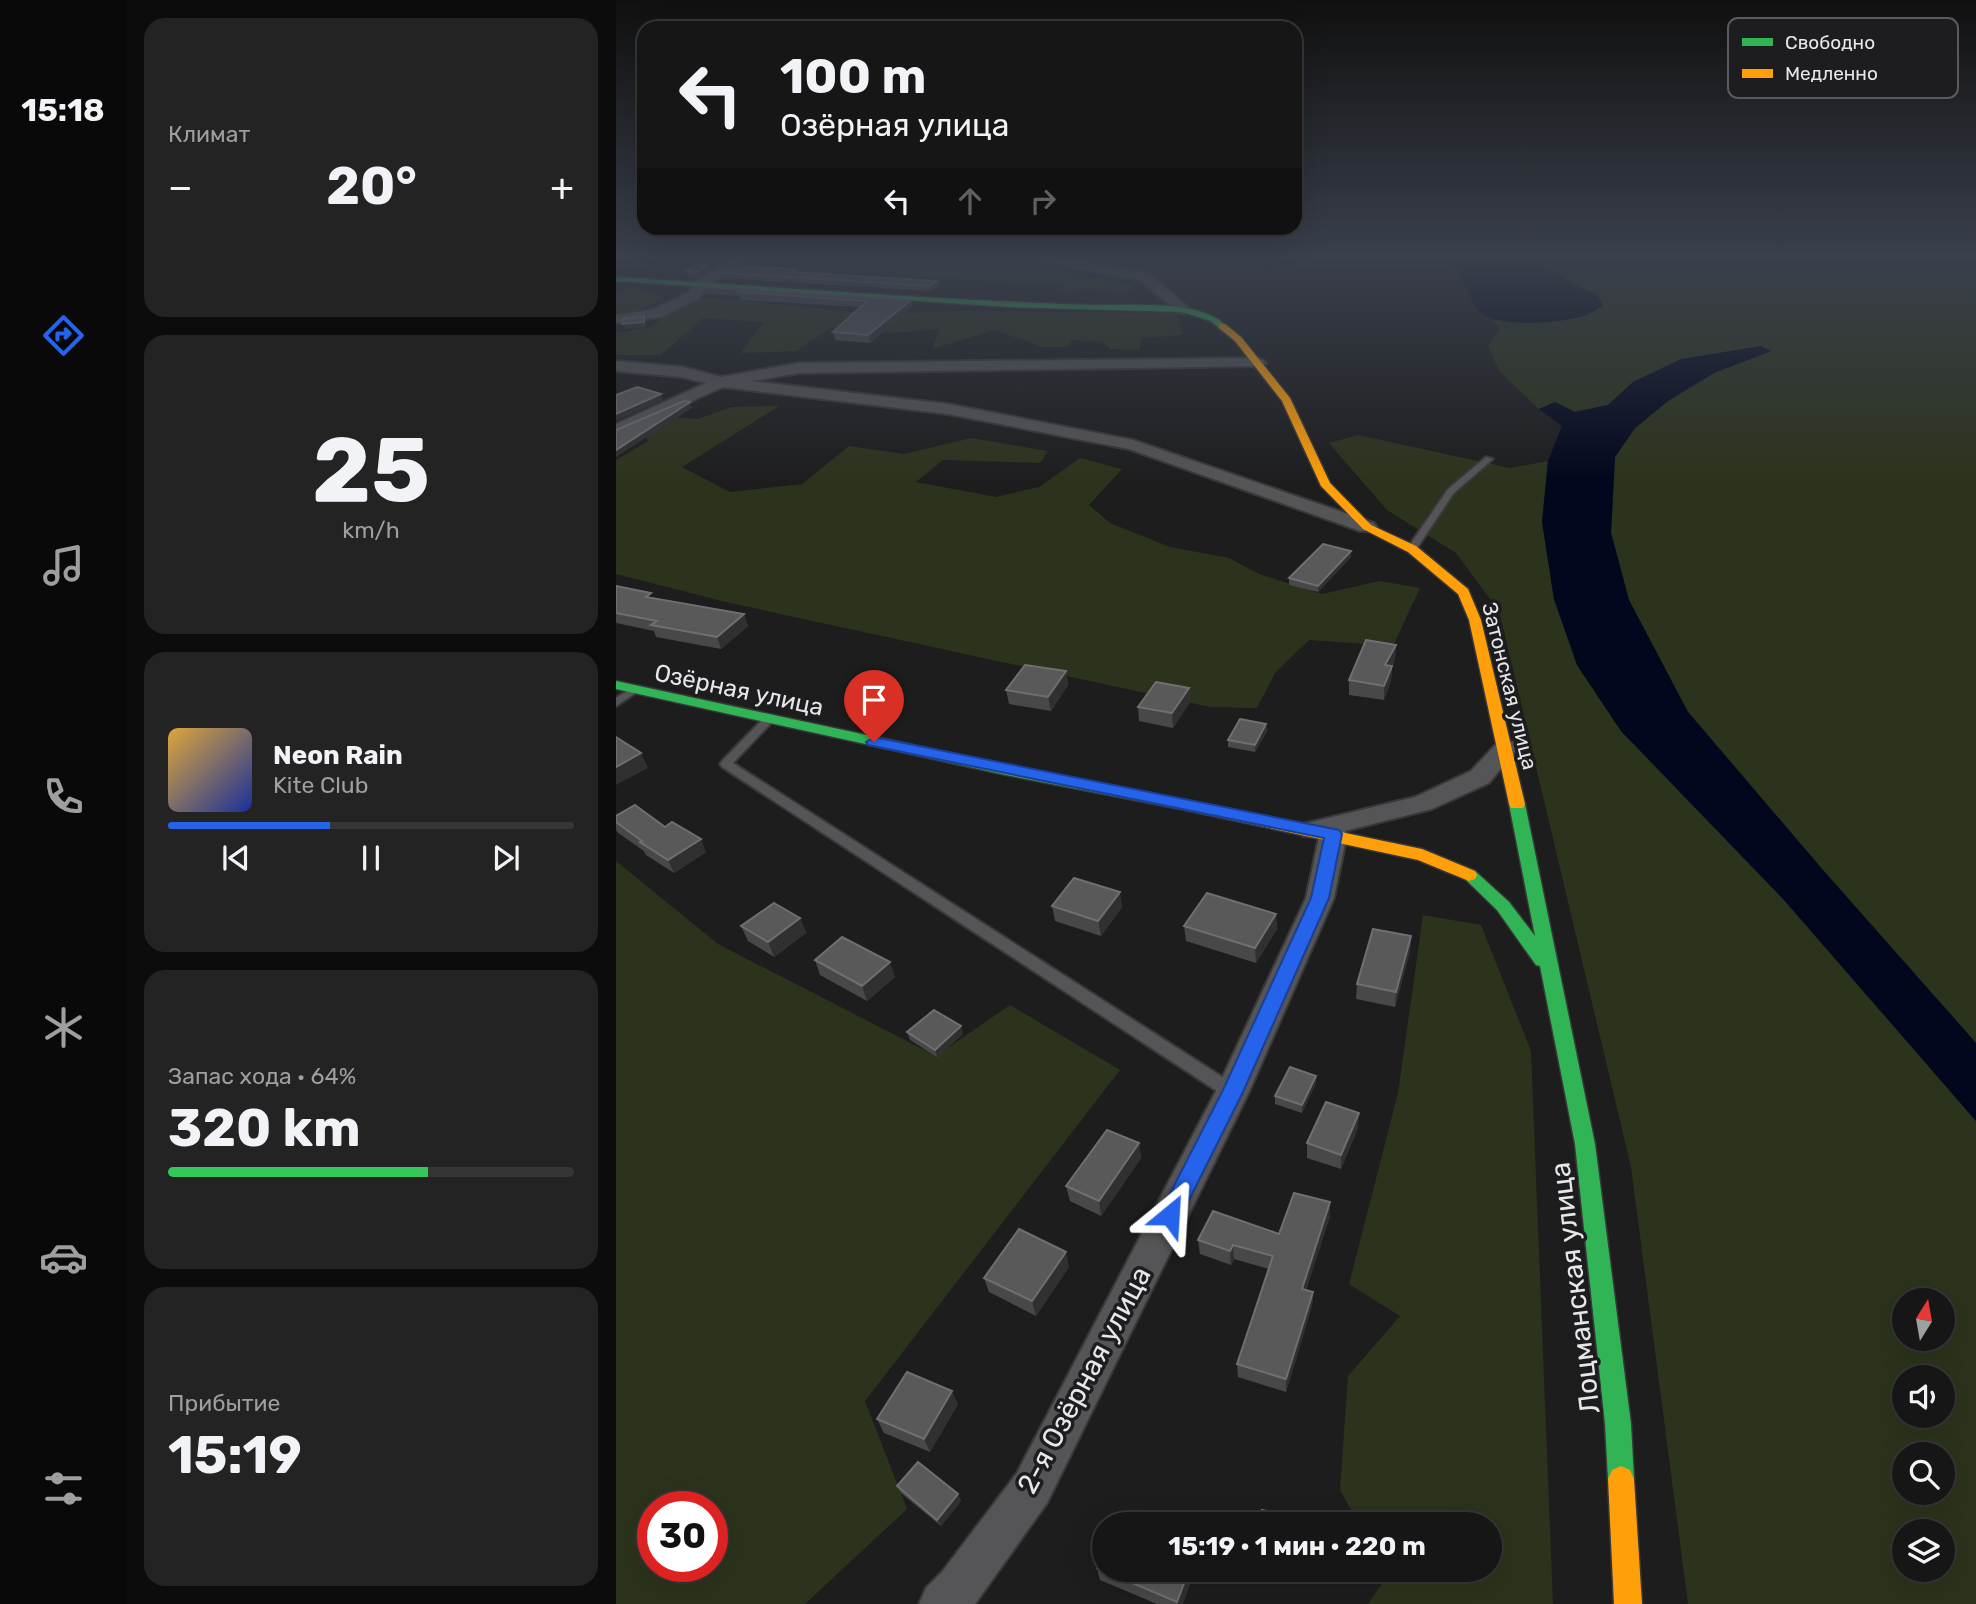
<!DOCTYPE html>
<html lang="ru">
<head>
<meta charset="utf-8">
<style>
  :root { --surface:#161616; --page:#232323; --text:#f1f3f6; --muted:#9e9fa1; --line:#353535; --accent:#2563eb }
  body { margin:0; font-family:Rubik,sans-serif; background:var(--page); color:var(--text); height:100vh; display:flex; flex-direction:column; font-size:26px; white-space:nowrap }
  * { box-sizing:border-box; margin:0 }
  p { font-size:23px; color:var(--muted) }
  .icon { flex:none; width:38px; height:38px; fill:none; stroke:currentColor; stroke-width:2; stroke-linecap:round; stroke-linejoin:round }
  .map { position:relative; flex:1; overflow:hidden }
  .sheet { display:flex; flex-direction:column; gap:18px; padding:18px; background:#0c0c0c; width:490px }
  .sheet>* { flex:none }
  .banner { position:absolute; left:21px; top:21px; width:665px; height:214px; border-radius:21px; box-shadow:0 7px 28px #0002,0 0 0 2px var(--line); background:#161616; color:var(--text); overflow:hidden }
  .needle { width:46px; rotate:11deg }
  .buttons { position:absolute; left:1276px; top:1288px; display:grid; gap:14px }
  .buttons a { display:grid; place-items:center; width:63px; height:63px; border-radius:50%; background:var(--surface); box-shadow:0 7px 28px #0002,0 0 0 2px var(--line); font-size:35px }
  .speed { position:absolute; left:21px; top:1491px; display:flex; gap:14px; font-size:35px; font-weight:700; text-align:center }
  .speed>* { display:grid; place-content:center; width:91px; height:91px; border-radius:50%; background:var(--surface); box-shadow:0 7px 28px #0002,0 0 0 2px var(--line); line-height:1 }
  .speed .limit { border:10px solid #d22; background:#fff; color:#111 }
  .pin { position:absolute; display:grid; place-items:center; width:60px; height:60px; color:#fff; margin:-72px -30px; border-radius:50% 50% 50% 0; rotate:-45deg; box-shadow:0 0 7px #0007 }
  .pin .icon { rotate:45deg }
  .me { position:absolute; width:77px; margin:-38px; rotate:27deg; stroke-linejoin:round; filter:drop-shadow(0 0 5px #0008) }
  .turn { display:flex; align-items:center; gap:24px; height:147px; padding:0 28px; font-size:32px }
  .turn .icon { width:91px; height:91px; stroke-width:2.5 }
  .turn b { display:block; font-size:49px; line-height:60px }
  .lanes { display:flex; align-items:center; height:66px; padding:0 28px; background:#0003; justify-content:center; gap:35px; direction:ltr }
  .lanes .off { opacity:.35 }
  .big { font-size:52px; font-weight:700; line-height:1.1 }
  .sheet .widget { flex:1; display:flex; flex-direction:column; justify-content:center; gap:10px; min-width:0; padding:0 24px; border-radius:21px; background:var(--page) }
  .sheet .dial { align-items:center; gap:0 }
  .dial b { font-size:91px; line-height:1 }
  .song { display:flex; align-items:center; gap:21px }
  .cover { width:84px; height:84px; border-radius:10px; background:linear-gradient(135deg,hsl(40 70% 55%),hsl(230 70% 35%)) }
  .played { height:7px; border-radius:4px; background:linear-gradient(90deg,var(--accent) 40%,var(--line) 40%) }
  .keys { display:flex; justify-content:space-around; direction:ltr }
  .heat { display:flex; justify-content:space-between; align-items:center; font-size:38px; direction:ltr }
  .charge { height:10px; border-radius:5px; background:linear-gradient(90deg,#34c759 64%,var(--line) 0) }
  .trip { position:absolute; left:476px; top:1512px; width:410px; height:70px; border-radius:35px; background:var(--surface); box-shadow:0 7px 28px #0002,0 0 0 2px var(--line); font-weight:700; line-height:70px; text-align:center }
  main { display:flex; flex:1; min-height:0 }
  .dock { display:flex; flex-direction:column; width:126px; justify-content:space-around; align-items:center; background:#090909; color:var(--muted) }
  .dock .icon { width:49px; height:49px }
  .dock .current { color:var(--accent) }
  .dock b { font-size:32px; color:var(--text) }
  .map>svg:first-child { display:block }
  .green { fill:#2c331c; fill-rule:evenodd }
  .water { fill:#03071d }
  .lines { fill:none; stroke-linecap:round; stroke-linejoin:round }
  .lane-casing { stroke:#383839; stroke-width:4 }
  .street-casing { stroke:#383839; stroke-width:4 }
  .fast-casing { stroke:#383839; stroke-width:3 }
  .slow-casing { stroke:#383839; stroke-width:3 }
  .lane { fill:#555456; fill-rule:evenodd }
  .street { fill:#555456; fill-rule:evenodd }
  .fast { fill:#30b455; fill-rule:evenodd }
  .slow { fill:#ff9f0a; fill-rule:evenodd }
  .wall { fill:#484849 }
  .shaded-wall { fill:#303031 }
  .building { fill:#59595a; stroke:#6f6f71; stroke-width:2 }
  .route { fill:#2563eb; stroke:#184099; stroke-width:2 }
  .labels { text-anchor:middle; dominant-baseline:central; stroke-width:7; stroke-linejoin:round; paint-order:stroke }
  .far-street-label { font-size:21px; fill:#e7e7e9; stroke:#1d1c1f }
  .street-label { font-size:24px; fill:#e7e7e9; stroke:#1d1c1f }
  .near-street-label { font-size:28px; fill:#e7e7e9; stroke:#1d1c1f }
  .key { fill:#1d1c1f; stroke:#5a595c; stroke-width:2 }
  .key-label { font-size:19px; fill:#e7e7e9 }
</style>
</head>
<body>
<main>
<nav class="dock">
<b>15:18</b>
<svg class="icon current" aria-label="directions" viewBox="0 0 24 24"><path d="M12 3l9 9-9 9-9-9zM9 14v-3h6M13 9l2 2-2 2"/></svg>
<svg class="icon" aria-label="music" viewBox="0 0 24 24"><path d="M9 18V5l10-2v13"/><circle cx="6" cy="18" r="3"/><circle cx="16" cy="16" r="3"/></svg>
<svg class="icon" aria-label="phone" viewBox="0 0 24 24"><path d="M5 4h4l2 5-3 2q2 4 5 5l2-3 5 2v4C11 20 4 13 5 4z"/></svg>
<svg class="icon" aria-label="climate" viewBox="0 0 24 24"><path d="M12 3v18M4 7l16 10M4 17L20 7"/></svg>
<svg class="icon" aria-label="car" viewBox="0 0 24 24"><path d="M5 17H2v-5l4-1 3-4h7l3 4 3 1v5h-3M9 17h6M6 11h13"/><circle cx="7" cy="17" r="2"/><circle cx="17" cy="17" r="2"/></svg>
<svg class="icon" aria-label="filters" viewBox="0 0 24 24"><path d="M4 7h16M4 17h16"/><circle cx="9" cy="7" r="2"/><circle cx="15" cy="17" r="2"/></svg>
</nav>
<section class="sheet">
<div class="widget"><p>Климат</p>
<div class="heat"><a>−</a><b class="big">20°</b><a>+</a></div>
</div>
<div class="widget dial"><b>25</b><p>km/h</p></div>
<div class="widget">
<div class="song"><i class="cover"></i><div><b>Neon Rain</b><p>Kite Club</p></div></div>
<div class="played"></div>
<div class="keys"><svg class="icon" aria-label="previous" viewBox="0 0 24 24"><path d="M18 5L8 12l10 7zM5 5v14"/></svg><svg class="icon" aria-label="pause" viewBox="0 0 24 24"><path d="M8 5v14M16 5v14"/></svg><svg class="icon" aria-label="next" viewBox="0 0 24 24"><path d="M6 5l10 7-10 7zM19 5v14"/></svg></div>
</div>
<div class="widget"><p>Запас хода · 64%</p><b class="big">320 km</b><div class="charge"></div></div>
<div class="widget"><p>Прибытие</p><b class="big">15:19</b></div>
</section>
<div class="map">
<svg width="1360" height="1604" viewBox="0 0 1360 1604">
  <rect width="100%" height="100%" fill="#1d1d1e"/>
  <!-- green -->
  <g class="green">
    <polygon points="0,258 108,258 92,268 0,261"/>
    <polygon points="135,258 395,258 448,267 446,275 517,284 511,294 498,296 496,291 469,288 456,294 437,292 445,286 127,263"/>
    <path d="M914,258H1360V1043L1207,870L1072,712L1013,600L995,533L999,457L1019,428L1052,401L1098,373L1154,352L1017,382L992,405L959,412L939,402L923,409L883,371L872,346L884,329L877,320C915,323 954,323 987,306L981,293C956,284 937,270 914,258Z"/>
    <polygon points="18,287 49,299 20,311 0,312 0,294"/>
    <polygon points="85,297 258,314 347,311 561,313 567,335 526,338 523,350 495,349 486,342 456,340 451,347 426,347 379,330 316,349 323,329 277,333 215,328 180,351 124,353 148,322 87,318 45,355 0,355 0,333 35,327 51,314"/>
    <polygon points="163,406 66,467 114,492 186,484 233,446 288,454 355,438 432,451 424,463 327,460 300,482 380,497 423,487 464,458 506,469 473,505 494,523 554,547 613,558 643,574 706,594 764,581 804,588 777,646 693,640 659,673 641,708 594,707 114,603 0,574 0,460 32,441 23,428 51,417 82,419 115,407"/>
    <path d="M742,435L894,468L932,461L926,522L938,599L961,665L1005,731L1168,900L1360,1121V1604H1072L1015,1167L883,611L840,553L771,510L713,443ZM1288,1300H1326V1339H1288ZM1288,1377H1326V1416H1288ZM1288,1454H1326V1493H1288ZM1288,1531H1326V1570H1288Z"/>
    <path d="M0,861L102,944L320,1056L394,1005L504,1070L249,1401L291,1509L189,1604H0ZM37,1507H96V1566H37Z"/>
    <polygon points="807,915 865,925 915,1051 937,1604 752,1604 771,1576 768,1570 873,1570 873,1524 743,1524 724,1490 732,1376 784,1316 733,1284 782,1093"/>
  </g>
  <!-- water -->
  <g class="water">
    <path d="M832,258H914L943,273L954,284L981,294L987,306C981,309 974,314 968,316C946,323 878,329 862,310C849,293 850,274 832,258Z"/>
    <polygon points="1145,346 1155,351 1098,373 1052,401 1019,428 999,457 995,533 1013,600 1072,712 1207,870 1360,1043 1360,1121 1168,900 1005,731 961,665 938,599 926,522 932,461 946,426 923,409 939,402 959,412 992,405 1017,382 1065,359"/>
  </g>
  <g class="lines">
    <defs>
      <g id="lane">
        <polygon points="870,457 877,459 838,493 799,551 793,551 791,549 832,489"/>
        <polygon points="17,687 22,690 21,692 0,706 0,698"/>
        <polygon points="152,717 156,718 158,720 156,722 117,763 622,1087 624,1092 622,1097 616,1098 610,1097 106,767 104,764 106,761 148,718"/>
      </g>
      <g id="street">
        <polygon points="115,258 130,258 92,286 83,298 45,317 0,323 0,315 37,310 73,292 82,280"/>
        <polygon points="420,258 453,258 533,274 575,310 568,314 563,313 524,280 426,262"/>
        <polygon points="642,358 647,360 650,363 647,366 183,373 136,381 332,404 517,440 758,523 761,527 758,531 744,531 513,449 332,414 107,387 0,435 0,424 90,383 66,377 0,371 0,361 67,367 105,377 183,363"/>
        <polygon points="890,740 899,743 902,748 873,783 816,809 729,831 731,834 718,898 633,1092 431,1503 359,1604 303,1604 310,1588 326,1572 401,1473 601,1089 690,898 703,837 687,836 684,830 687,824 799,797 855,771 881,743"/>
      </g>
      <g id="fast">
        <path d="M0,277C159,287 318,300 477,305C513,306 585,299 610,326L603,328L595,321L567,312L393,307L0,281Z"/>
        <polygon points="0,681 390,765 585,803 593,808 585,813 390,775 0,689"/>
        <polygon points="901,799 909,804 979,1144 1015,1424 1018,1479 1014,1488 1005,1492 996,1488 992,1479 989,1424 959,1144 924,966 920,965 881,910 845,875 847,871 859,871 893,902 919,936 893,804"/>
      </g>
      <g id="slow">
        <polygon points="603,324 609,324 625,337 674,398 714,483 755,525 800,546 852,589 865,620 909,804 907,808 895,808 893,804 853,620 842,594 792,552 747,529 705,486 666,401 619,341 603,328"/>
        <polygon points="585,803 806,849 859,871 861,875 859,879 853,881 802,860 579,812 577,808 579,804"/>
        <polygon points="1005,1466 1014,1470 1018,1479 1026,1604 998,1604 992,1479 996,1470"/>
      </g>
    </defs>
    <!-- lane casing -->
    <use href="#lane" class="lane-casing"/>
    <!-- street casing -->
    <use href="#street" class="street-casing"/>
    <!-- fast casing -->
    <use href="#fast" class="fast-casing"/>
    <!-- slow casing -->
    <use href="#slow" class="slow-casing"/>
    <!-- lane -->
    <use href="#lane" class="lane"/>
    <!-- street -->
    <use href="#street" class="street"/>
    <!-- fast -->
    <use href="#fast" class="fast"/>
    <!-- slow -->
    <use href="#slow" class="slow"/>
  </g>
  <!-- wall -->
  <g class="wall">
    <polygon points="93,270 82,277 71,276 70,271"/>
    <polygon points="106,273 182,273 321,281 322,286 315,291 107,278"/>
    <polygon points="87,287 295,300 296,307 254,343 219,340 217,332 244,307 124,300 123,296 89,294"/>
    <polygon points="735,551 735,557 702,592 673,585 673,578"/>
    <polygon points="0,586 37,598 128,614 132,626 105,649 40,637 38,631 0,623"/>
    <polygon points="780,645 779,659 776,666 775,680 768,700 733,695 733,680"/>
    <polygon points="450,671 452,685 435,711 393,704 390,690"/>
    <polygon points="573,688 574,702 557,728 523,721 522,707"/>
    <polygon points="650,724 651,731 639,752 612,747 612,740"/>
    <polygon points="0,816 49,827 90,852 58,873 30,855 28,851 1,832 0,829"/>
    <polygon points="436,906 506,907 485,936 439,921"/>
    <polygon points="660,914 661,929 640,963 570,941 568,926"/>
    <polygon points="184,918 190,933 158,957 132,941 125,926"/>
    <polygon points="795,936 794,951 779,1007 740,999 741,984"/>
    <polygon points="199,960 279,977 251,1001 204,975"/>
    <polygon points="291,1032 347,1034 321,1057 294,1040"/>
    <polygon points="700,1076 700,1083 686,1113 659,1104 659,1096"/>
    <polygon points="742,1128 725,1169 691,1158 691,1143"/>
    <polygon points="523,1143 525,1158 485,1216 454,1201 450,1186"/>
    <polygon points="714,1216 690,1290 697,1292 696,1306 670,1392 622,1377 621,1364 653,1269 618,1259 615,1265 584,1254 582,1240 663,1234"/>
    <polygon points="453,1267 420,1316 373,1292 368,1278"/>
    <polygon points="342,1404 314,1452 268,1433 261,1419"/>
    <polygon points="281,1486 342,1494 345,1501 325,1526 285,1493"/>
    <polygon points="481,1568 567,1604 541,1604 484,1580"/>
    <polygon points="687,1570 727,1570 725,1578"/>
  </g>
  <!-- shaded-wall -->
  <g class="shaded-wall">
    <polygon points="91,265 93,270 82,277 81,272"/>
    <polygon points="321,281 322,286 315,291 314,286"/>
    <polygon points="295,300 296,307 254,343 252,335"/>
    <polygon points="28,316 30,322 30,327 8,329 6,324"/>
    <polygon points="45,394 47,400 0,421 0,414"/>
    <polygon points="74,402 76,408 0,457 0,450"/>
    <polygon points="735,551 735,557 702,592 702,586"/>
    <polygon points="128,614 132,626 105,649 101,637"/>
    <polygon points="780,645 779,659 768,679 769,665"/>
    <polygon points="776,666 775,680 768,700 768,686"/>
    <polygon points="450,671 452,685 435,711 432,697"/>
    <polygon points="573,688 574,702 557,728 556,713"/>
    <polygon points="650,724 651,731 639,752 639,745"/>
    <polygon points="25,753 32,768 0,785 0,767"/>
    <polygon points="85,839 90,852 58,873 52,860"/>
    <polygon points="504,892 506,907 485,936 482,921"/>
    <polygon points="660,914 661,929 640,963 639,948"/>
    <polygon points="184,918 190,933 158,957 152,942"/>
    <polygon points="795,936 794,951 779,1007 780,992"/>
    <polygon points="274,962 279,977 251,1001 246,986"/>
    <polygon points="345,1026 347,1034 321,1057 319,1050"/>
    <polygon points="700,1076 700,1083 686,1113 686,1105"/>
    <polygon points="743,1113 742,1128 725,1169 725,1155"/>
    <polygon points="523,1143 525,1158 485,1216 483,1201"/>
    <polygon points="714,1202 714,1216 686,1303 686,1289"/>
    <polygon points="617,1245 618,1259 615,1265 614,1251"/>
    <polygon points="450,1252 453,1267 420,1316 416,1301"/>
    <polygon points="697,1292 696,1306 670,1392 670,1379"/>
    <polygon points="336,1391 342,1404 314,1452 308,1439"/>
    <polygon points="342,1494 345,1501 325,1526 321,1520"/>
    <polygon points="573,1570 579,1570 567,1604 562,1604 561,1602"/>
  </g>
  <!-- building -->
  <g class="building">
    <polygon points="82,264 91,265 81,272 70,271"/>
    <polygon points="123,266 181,269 177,272 321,281 314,286 106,273 115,267"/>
    <polygon points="87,287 295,300 252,335 217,332 251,301 122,292 126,289"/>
    <polygon points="28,316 28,322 6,324 7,319"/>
    <polygon points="21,387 45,394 0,414 0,395"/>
    <polygon points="68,401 74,402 0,450 0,430"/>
    <polygon points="707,544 735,551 702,586 673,578"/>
    <polygon points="0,586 35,593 30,597 128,614 101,637 35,625 41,621 0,613"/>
    <polygon points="750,640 780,645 769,665 776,666 768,686 733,680"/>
    <polygon points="409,665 450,671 432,697 390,690"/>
    <polygon points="540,682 573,688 556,713 522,707"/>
    <polygon points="624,719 650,724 639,745 612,740"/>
    <polygon points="0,737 25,753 0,767"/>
    <polygon points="19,805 49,827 56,822 85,839 52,860 24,842 26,841 0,822 0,816"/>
    <polygon points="458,878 504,892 482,921 436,906"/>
    <polygon points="591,893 660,914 639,948 568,926"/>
    <polygon points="158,903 184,918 152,942 125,926"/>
    <polygon points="757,929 795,936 780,992 741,984"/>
    <polygon points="226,937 274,962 246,986 199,960"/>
    <polygon points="318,1010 345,1026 319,1050 291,1032"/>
    <polygon points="674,1067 700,1076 686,1105 659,1096"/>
    <polygon points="710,1102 743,1113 725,1155 691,1143"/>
    <polygon points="491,1130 523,1143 483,1201 450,1186"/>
    <polygon points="678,1193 714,1202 686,1289 697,1292 670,1379 621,1364 657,1256 617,1245 614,1251 582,1240 597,1211 663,1234"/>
    <polygon points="403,1229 450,1252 416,1301 368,1278"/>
    <polygon points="291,1372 336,1391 308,1439 261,1419"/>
    <polygon points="302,1462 342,1494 321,1520 281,1486"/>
    <polygon points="646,1510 715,1524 643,1524"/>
    <polygon points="504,1514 528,1524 499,1524"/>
    <polygon points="488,1551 488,1570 573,1570 561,1602 481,1568"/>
  </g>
  <!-- sky -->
  <linearGradient id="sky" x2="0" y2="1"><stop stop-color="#101010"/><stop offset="0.53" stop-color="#3a404c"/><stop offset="1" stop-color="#3a404c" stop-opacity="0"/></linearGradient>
  <rect width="1360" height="483" fill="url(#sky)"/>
  <!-- route -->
  <polygon class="route" points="258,737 723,830 726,834 713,898 627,1092 562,1222 554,1225 546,1222 543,1215 607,1090 695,898 708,838 252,745 250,742"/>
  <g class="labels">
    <!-- far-street labels -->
    <g class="far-street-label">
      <text transform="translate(894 686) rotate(76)">Затонская улица</text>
    </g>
    <!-- street labels -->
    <g class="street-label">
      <text transform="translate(123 690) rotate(12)">Озёрная улица</text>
    </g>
    <!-- near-street labels -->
    <g class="near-street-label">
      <text transform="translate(959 1288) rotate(-97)">Лоцманская улица</text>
      <text transform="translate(468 1380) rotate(-62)">2-я Озёрная улица</text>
    </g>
  </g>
  <!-- legend -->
  <rect x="1112" y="18" width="230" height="80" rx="10" class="key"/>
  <rect x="1126" y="38" width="31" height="8" fill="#30b455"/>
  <rect x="1126" y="69" width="31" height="9" fill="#ff9f0a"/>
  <g class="key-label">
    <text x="1169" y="49">Свободно</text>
    <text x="1169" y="80">Медленно</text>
  </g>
</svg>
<div class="buttons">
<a><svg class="needle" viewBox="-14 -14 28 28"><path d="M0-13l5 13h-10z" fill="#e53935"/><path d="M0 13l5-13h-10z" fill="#9e9fa1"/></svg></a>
<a><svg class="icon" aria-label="sound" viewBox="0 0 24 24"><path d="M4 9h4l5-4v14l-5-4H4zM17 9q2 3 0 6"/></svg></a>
<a><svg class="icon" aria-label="search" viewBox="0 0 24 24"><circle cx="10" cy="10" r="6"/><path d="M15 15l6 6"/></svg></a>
<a><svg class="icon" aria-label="layers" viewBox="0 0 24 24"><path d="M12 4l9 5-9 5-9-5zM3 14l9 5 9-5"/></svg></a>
</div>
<div class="speed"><div class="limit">30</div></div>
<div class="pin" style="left:258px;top:742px;background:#d93025"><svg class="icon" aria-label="arrive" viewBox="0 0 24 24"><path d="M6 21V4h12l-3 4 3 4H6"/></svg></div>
<svg class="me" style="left:554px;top:1215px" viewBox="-20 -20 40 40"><path d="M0-17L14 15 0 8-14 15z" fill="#2563eb" stroke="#fff" stroke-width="4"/></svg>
<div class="trip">15:19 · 1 мин · 220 m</div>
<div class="banner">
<div class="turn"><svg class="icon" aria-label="left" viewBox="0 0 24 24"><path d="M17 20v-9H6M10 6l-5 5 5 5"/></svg><div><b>100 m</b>Озёрная улица</div></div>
<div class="lanes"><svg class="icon" aria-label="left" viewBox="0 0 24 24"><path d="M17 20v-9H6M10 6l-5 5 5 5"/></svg><svg class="icon off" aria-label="ahead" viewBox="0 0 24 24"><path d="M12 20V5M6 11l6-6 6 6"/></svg><svg class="icon off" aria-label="right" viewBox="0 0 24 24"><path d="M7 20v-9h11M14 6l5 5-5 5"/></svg></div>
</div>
</div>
</main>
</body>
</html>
